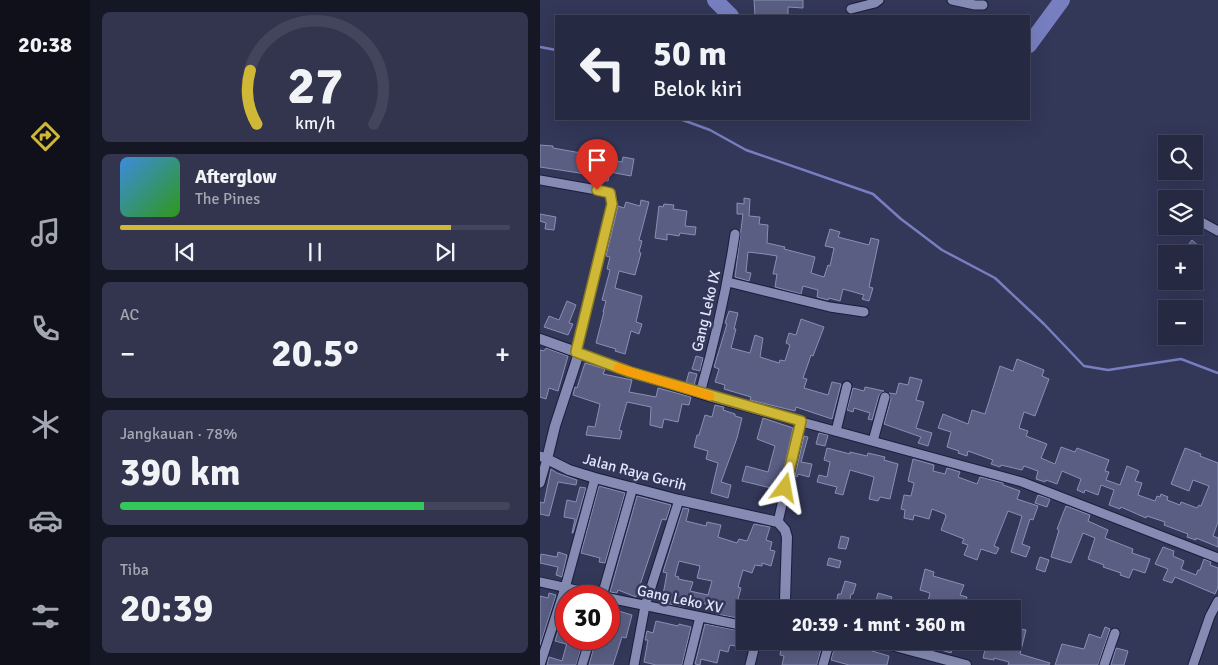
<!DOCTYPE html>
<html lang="id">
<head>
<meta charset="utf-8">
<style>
  :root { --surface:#262942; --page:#32354d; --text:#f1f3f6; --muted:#a4a6b2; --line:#42455b; --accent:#d0b837 }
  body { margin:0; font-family:Signika,sans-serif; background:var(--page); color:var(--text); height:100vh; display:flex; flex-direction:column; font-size:19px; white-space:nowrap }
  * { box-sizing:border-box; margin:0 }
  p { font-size:16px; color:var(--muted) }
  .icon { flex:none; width:28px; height:28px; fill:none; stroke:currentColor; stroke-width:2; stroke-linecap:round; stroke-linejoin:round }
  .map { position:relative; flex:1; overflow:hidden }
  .side { display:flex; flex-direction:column; gap:12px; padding:12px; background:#151724; width:450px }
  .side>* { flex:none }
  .top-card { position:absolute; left:15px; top:15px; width:475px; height:105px; border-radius:0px; box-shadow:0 5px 20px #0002,0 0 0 1px var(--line); background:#262942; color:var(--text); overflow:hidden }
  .buttons { position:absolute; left:618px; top:135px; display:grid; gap:10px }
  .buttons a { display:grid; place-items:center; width:45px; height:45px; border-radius:0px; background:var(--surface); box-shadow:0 5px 20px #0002,0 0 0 1px var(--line); font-size:25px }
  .speed { position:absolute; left:15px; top:585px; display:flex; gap:10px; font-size:25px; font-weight:700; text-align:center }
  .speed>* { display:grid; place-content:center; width:65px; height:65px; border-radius:50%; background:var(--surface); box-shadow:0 5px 20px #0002,0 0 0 1px var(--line); line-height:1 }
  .speed .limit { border:8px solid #d22; background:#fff; color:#111 }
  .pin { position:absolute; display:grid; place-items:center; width:42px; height:42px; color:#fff; margin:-51px -21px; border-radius:50% 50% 50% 0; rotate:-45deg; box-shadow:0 0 5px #0007 }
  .pin .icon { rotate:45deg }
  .me { position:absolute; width:55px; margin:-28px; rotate:13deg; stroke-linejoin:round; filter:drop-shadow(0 0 4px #0008) }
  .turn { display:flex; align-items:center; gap:18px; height:105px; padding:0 15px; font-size:22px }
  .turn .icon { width:65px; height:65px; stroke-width:2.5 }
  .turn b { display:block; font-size:35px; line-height:42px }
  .big { font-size:38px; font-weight:800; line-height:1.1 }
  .side .card { flex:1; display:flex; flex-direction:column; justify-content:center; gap:8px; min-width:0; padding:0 18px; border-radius:8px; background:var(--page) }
  .side .dial { align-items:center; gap:0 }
  .dial svg { height:130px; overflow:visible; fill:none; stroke:var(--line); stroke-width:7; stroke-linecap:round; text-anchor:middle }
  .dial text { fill:var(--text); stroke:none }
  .song { display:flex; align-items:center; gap:15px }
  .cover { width:60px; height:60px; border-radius:8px; background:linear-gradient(135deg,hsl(210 70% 55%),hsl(110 70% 35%)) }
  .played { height:5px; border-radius:2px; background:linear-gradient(90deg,var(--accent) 85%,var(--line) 85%) }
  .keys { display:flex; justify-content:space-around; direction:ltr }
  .heat { display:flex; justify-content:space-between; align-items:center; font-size:28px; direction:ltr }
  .charge { height:8px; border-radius:4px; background:linear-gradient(90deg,#34c759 78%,var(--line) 0) }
  .trip { position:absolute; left:196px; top:600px; width:285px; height:50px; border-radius:0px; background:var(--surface); box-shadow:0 5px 20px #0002,0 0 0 1px var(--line); font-weight:800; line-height:50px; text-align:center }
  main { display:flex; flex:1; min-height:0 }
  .dock { display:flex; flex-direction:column; width:90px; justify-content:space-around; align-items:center; background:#0f101a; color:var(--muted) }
  .dock .icon { width:35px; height:35px }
  .dock .active { color:var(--accent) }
  .dock b { font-size:22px; color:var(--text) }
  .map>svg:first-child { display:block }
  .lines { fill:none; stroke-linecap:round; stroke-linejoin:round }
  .stream { stroke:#787fc1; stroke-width:2.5 }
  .river { stroke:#787fc1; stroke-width:16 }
  .building { fill:#5a5e83; stroke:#898fb6; fill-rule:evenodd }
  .minor-casing { stroke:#1b1d3d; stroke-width:11 }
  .tertiary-casing { stroke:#1b1d3d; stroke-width:12 }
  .minor { stroke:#858bb2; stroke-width:9 }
  .tertiary { stroke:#858bb2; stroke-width:10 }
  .route-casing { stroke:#877824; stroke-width:12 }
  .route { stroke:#d0b837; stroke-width:9 }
  .slow { stroke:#f59e0b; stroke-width:9 }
  .labels { text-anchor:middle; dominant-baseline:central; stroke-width:5; stroke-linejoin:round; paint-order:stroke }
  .street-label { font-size:15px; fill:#e3e6fc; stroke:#333758 }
</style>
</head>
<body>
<main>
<nav class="dock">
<b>20:38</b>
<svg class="icon active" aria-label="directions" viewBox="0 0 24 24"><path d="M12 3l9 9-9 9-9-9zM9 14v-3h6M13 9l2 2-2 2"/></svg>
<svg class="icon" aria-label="music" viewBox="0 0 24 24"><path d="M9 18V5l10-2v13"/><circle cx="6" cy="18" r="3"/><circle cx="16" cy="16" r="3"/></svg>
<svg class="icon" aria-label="phone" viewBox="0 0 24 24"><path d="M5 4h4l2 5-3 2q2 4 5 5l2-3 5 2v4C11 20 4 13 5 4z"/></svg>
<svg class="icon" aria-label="climate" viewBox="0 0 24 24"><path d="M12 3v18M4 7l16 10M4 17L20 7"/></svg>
<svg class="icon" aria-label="car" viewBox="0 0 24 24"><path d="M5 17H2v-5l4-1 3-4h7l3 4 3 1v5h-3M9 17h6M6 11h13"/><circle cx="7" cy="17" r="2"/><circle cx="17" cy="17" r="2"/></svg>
<svg class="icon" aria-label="filters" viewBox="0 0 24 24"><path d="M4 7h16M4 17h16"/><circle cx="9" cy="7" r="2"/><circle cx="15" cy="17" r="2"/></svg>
</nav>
<section class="side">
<div class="card dial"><svg viewBox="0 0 100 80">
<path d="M14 69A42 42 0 1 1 86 69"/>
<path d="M14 69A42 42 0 0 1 10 36" stroke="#d0b837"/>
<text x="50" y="56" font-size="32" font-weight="700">27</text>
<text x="50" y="72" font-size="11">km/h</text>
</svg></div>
<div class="card">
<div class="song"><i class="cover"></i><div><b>Afterglow</b><p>The Pines</p></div></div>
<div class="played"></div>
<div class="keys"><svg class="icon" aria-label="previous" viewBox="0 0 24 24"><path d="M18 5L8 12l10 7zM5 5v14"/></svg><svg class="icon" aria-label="pause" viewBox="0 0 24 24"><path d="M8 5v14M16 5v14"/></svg><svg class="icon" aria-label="next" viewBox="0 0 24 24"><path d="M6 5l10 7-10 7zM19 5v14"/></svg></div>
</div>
<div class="card"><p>AC</p>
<div class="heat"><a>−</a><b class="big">20.5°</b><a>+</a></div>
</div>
<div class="card"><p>Jangkauan · 78%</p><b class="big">390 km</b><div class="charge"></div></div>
<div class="card"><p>Tiba</p><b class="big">20:39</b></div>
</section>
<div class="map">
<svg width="678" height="665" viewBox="0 0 678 665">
  <rect width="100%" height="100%" fill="#333758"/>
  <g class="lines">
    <!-- stream -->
    <g class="stream">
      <polyline points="0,47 16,50"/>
      <polyline points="140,119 170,130 206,150 333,194 361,219 402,250 455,278 504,324 544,366 568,370 641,359 678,373"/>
    </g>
    <!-- river -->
    <g class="river">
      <polyline points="175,0 191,16"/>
      <polyline points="489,45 522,0"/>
    </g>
  </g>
  <!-- building -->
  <g class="building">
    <polygon points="214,0 263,0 263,8 248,7 248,16 215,16"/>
    <polygon points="0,145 13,146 13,148 41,153 42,146 51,148 49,159 66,162 66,159 82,162 83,157 94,159 91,176 70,172 68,181 58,180 60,172 47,169 46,174 0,167"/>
    <polygon points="204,198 210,199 209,216 220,217 219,224 228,225 227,243 245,247 244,249 275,257 271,273 284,277 288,265 290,266 294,248 285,246 290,229 300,232 298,237 329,245 331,238 339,240 329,287 333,288 329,301 322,299 324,295 303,289 300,301 289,298 288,300 277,297 278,290 263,286 261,294 235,287 237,274 233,274 237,256 225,254 208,252 206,272 211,273 209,281 195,277 203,214 197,214 197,203 204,204"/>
    <polygon points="101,200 109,202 102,229 99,240 102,241 99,252 101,253 95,275 79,271 75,288 102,296 96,322 102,324 99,334 91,331 85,354 75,351 76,349 56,343 64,312 63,312 66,301 62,300 70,270 67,269 70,257 66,256 78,206 84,208 86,202 100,206"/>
    <polygon points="124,204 134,205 133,209 147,211 145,226 156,227 155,235 140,233 139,236 127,234 127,240 115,238 119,206 123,207"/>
    <polygon points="0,214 16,217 14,230 5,229 6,223 0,221"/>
    <polygon points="652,240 661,248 654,257 654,254 650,254 645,249"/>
    <polygon points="27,301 36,305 29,323 33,324 28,335 4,327 9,316 19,320"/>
    <polygon points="189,311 198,313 194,329 196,329 191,348 210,353 215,335 223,338 220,357 239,363 240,360 245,361 250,345 246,343 249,333 256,335 261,319 284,327 273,356 271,355 268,364 263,378 267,379 264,388 288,395 292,382 301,384 292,419 256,407 255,411 210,400 211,397 184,389 185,385 175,382 179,369 174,367 187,324 185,323"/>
    <polygon points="6,348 28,356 18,391 9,388 6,399 0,397 0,350 4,351"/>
    <polygon points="156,356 163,358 160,371 152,369"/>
    <polygon points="477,359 504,370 502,376 509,379 495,416 484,412 479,428 488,431 486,436 507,444 501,458 515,464 521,447 535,452 537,448 569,460 565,471 569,472 566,480 580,485 587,466 599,471 595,481 602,483 598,495 615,501 617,496 620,497 621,494 628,497 627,500 640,505 641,502 657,508 659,505 661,506 669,486 653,480 649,491 631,484 645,448 661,454 660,456 678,463 678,522 673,536 678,538 678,547 656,538 656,540 647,537 648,534 624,525 625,522 607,516 606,518 581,507 580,509 569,505 574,490 561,485 558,495 545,490 544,493 537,490 541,479 522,471 517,484 506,480 505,482 496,479 498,471 484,466 482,470 461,465 460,467 451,464 453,460 428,451 427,456 418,453 419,451 407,447 411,432 398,428 403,414 428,424 432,410 445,414 460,366 473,371"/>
    <polygon points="45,363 65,369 63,374 92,380 89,392 116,397 118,388 151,397 149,405 142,404 138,422 124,419 122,428 110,425 111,407 87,402 79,430 82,431 80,439 46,435 48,426 55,427 60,404 33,395 35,387 37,388"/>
    <polygon points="149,372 157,374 154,385 146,383"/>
    <polygon points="370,377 382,380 376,400 384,402 376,428 392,433 388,446 378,443 381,437 344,424 351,399 349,393 356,394 359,383 368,385"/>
    <polygon points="325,387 344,391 339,395 332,420 328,419 330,413 314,408 313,412 307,410 313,388 324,391"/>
    <polygon points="175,405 184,407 183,410 195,414 195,416 202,418 197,438 181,482 191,485 188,498 171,493 178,463 166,459 168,451 154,447 157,435 159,435 165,415 172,417"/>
    <polygon points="223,418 253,428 243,473 240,472 235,489 202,481 206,466 228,472 235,446 217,439"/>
    <polygon points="279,433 288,435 285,446 276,444"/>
    <polygon points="264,436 268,437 261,462 272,464 269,477 258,474 257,477 255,476"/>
    <polygon points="287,448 310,454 310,452 327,456 328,453 345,457 344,460 358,464 350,499 340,497 338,501 329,499 334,477 324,474 310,470 303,495 295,493 297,487 277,482 279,475 287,477 290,462 284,460"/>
    <polygon points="373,459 394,465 393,471 405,474 407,468 420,472 418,477 437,484 440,477 463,483 463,485 480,491 477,499 498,506 493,520 490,519 482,544 490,547 486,557 471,552 482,516 468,511 454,546 459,548 456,554 441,549 437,560 424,555 428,545 422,543 424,539 401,530 406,516 405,514 392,509 389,519 374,515 373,520 364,518 365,510 361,509 364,495 371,496 374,483 368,481"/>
    <polygon points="11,469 17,473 37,480 36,485 18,482 9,516 0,514 0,502 4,503"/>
    <polygon points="59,486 85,493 65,563 59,562 60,558 41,553"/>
    <polygon points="40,487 46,488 33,533 32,533 35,519 24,517 25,510 27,500 36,502"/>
    <polygon points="498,495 510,499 507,507 495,503"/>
    <polygon points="97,496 131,505 126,520 122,519 96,597 78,590 77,593 70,592"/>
    <polygon points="526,506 550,515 548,521 568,530 565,538 593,549 592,553 610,559 605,573 593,569 589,578 580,575 581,573 563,567 564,565 548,559 555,538 543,533 531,563 511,557 519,530 517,529"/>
    <path d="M143,508L149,509L146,521L166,526L167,522L181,525L178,537L197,543L199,539L207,541L214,524L230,527L226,540L232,542L230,550L235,551L231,566L222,563V566L215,565L212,573L203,570L198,587L201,588L198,599L210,603L209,609H205V611L201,609L198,618L176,614L177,607L162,603L146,600L144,607L129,604L130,602L122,600L127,573L123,572ZM139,561L160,566L157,578L172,581L168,595L150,591L153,582L138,579L139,577L135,576Z"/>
    <polygon points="301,536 309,538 306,549 298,548"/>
    <polygon points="623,547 634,551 633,556 644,561 641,569 656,575 658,570 660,570 664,559 671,562 670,565 678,568 678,587 675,594 635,577 632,583 623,580 628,569 615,564"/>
    <polygon points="18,552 27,555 22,577 16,575 18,567 0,563 1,554 17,557"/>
    <polygon points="500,557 509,560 505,572 496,569"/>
    <polygon points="289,558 301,561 299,568 287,565"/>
    <polygon points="385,569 394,572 393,576 424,585 420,595 427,597 424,609 398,609 387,605 390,593 380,590"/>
    <polygon points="305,581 316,584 313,594 311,594 308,609 295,609 298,594 301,594"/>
    <polygon points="9,593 16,595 0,645 0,596 8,598"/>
    <polygon points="338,593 352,597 348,609 334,609"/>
    <polygon points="69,604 73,605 72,609 92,615 86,638 82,637 73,665 49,665 56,639 69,639"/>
    <polygon points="26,606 26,644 15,641"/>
    <polygon points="116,621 138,626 139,624 151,627 142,665 116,665 104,662 108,640 105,640 107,631 113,633"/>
    <polygon points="165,624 205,632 201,647 190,645 188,652 180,650 177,663 161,659 160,665 155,664"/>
    <polygon points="472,627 486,630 480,654 510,663 509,665 468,665 469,662 454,658 454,660 443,658 447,641 472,641"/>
    <polygon points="565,627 570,629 558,665 515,665 522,644 544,649 549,634 561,638"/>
    <polygon points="28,639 44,639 36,665 7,665 9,657 22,661"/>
    <polygon points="242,641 283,641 277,665 242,665 244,656 240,655"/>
    <polygon points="296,641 329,642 333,647 332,651 349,656 347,665 309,665 291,660"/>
    <polygon points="388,641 395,642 393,649 386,647"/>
    <polygon points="403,641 415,641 411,653 401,650"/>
    <polygon points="576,648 588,651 584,665 571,665"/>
  </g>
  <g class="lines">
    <defs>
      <g id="minor">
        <polyline points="412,0 435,5 443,5"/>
        <polyline points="311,9 335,3 339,0"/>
        <polyline points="0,180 68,192 72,197 72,204 36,352"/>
        <polyline points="654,218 678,231"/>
        <polyline points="188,282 290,307 324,312"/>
        <polyline points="39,353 90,372 174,398 482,482 678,558"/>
        <path d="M160,393C175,341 187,288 195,234"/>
        <polyline points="296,431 307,386"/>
        <polyline points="333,441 345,397"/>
        <polyline points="0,456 7,459 0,483"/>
        <polyline points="238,522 261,421"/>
        <polyline points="0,582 63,596"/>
        <polyline points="62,596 93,487"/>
        <polyline points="69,598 205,626"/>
        <polyline points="0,665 25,588 55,478"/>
        <polyline points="42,665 50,639"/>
        <polyline points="94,665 105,606 139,500"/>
        <polyline points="148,665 160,617"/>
        <polyline points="210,665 216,641"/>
        <polyline points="283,665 290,641"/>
        <polyline points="564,665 575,633"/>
        <polyline points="653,665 670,616 678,601"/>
      </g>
      <g id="tertiary">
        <polyline points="0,339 39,353 15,426 7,459 29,470 55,478 139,500 238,522 245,530 247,537 245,600 246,609"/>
        <polyline points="336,641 426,665"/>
      </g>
    </defs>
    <!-- minor casing -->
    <use href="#minor" class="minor-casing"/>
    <!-- tertiary casing -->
    <use href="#tertiary" class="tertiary-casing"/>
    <!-- minor -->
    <use href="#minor" class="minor"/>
    <!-- tertiary -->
    <use href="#tertiary" class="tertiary"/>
  </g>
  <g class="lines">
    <defs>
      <polyline id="route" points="57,190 70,193 72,204 36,352 90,372 261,421 245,488"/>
    </defs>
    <!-- route casing -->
    <use href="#route" class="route-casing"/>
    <!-- route -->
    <use href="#route" class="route"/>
    <!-- slow -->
    <polyline class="slow" points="78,368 170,396"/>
  </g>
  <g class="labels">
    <!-- street labels -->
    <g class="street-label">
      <text transform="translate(166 311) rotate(-77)">Gang Leko IX</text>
      <text transform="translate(95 472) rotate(15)">Jalan Raya Gerih</text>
      <text transform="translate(140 599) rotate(12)">Gang Leko XV</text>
    </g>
  </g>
</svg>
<div class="buttons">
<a><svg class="icon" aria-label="search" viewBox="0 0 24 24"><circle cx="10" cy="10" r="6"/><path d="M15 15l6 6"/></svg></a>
<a><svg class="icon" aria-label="layers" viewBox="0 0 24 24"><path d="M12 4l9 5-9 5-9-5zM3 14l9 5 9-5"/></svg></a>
<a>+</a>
<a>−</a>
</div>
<div class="speed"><div class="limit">30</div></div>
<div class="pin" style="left:57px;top:190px;background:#d93025"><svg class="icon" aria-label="arrive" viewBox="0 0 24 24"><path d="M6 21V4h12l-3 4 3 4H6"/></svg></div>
<svg class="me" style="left:245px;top:488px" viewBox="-20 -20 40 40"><path d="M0-17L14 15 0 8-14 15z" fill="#d0b837" stroke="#fff" stroke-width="4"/></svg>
<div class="trip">20:39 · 1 mnt · 360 m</div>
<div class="top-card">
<div class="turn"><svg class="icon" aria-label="left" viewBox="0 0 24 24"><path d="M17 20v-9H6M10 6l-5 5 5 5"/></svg><div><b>50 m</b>Belok kiri</div></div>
</div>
</div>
</main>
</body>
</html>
